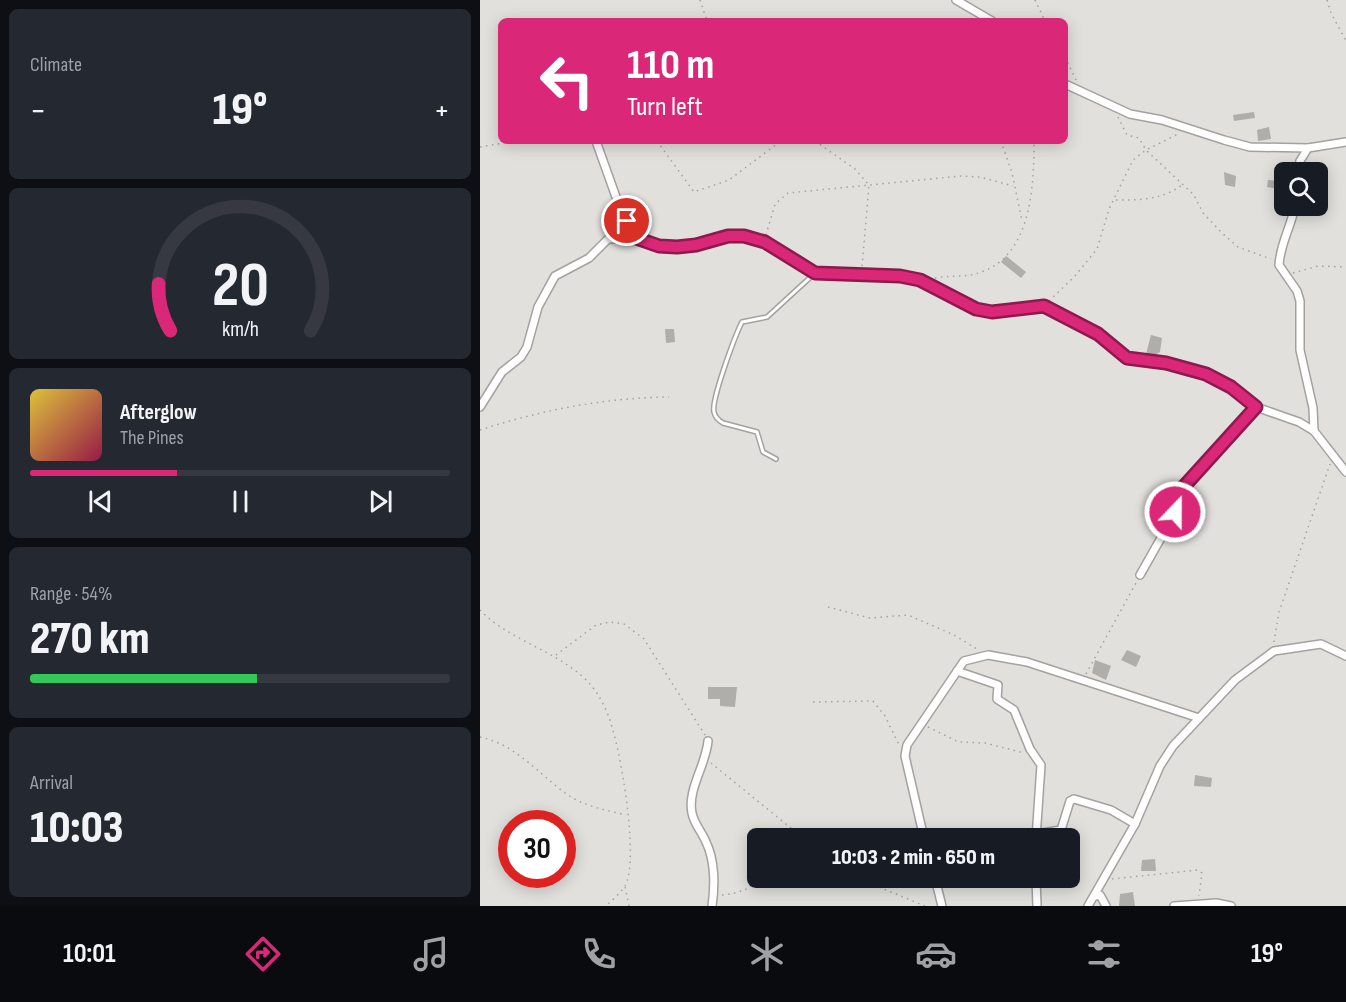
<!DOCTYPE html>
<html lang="en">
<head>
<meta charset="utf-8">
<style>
  :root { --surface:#171b24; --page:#242831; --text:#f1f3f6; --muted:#9ea1a6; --line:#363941; --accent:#db2777 }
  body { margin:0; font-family:"Sofia Sans Condensed",sans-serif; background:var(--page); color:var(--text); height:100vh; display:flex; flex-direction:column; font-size:22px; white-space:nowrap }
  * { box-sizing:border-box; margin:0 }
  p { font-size:20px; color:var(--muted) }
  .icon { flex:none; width:33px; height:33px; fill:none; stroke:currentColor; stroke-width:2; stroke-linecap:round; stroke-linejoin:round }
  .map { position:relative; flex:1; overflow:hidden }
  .panel { display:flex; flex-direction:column; gap:9px; padding:9px; background:#0d0f14; width:480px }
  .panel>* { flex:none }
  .guide { position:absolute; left:18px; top:18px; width:570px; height:126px; border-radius:9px; box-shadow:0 3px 15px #0003; background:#db2777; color:#fff; overflow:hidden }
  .tools { position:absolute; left:794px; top:162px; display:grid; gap:12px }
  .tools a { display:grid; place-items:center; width:54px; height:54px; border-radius:9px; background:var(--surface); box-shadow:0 3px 15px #0003; font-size:30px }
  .speed { position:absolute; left:18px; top:810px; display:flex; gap:12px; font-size:30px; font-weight:700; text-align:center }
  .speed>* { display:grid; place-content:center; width:78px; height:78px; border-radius:50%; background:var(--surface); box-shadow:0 3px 15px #0003; line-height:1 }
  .speed .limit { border:9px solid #d22; background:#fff; color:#111 }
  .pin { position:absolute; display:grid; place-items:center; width:51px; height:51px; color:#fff; margin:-26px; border:3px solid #fff; border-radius:50%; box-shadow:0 2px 6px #0007 }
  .me { position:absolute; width:66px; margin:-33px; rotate:22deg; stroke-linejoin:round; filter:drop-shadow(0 0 4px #0008) }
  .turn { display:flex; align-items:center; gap:21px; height:126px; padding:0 30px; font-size:27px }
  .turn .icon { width:78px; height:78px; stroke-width:2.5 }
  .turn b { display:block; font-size:42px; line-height:51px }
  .big { font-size:45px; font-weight:800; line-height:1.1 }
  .panel .tile { flex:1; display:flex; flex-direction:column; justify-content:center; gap:9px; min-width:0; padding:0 21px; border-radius:9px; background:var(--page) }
  .panel .dial { align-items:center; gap:0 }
  .dial svg { height:156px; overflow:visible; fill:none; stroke:var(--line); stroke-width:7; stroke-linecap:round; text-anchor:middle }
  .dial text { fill:var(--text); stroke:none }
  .song { display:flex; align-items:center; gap:18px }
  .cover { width:72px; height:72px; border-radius:9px; background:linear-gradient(135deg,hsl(50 70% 55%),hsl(340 70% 35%)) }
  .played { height:6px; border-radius:3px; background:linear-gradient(90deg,var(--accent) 35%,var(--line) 35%) }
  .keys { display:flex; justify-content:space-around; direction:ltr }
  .heat { display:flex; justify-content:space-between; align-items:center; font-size:33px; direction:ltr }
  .charge { height:9px; border-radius:4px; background:linear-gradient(90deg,#34c759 54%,var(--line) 0) }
  .trip { position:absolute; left:267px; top:828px; width:333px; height:60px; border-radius:9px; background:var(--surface); box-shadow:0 3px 15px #0003; font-weight:800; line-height:60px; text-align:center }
  .tab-bar { display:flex; height:96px; justify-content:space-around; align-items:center; background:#090b0e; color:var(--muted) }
  .tab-bar .icon { width:42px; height:42px }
  .tab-bar .current { color:var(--accent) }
  .tab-bar b { font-size:27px; color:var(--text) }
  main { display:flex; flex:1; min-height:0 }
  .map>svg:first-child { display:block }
  .building { fill:#afaeab }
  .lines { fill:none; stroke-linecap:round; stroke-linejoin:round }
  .service-casing { stroke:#a3a29f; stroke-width:6 }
  .minor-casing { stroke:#a3a29f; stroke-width:10 }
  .path { stroke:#a3a2a0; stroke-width:1.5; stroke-dasharray:1.5 4.5; stroke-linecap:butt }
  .service { stroke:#fff; stroke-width:3 }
  .minor { stroke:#fff; stroke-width:7 }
  .route-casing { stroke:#8e194d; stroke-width:15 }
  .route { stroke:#db2777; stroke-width:10 }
</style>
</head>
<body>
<main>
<section class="panel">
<div class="tile"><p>Climate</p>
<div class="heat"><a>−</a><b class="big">19°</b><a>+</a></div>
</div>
<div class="tile dial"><svg viewBox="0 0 100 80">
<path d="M14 69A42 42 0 1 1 86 69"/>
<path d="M14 69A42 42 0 0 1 8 45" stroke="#db2777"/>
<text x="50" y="56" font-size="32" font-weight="700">20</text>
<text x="50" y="72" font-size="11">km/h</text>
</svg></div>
<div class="tile">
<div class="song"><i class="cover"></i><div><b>Afterglow</b><p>The Pines</p></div></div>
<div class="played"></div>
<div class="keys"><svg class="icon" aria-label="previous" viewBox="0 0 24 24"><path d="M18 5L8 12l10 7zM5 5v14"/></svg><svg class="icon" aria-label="pause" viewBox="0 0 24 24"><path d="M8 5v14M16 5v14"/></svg><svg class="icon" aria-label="next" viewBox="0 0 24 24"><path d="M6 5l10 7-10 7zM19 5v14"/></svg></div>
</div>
<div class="tile"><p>Range · 54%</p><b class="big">270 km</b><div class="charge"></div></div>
<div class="tile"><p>Arrival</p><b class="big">10:03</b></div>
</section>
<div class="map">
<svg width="866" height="906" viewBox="0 0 866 906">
  <rect width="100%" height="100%" fill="#e1e0dd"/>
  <!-- building -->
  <g class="building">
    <polygon points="774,112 775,118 754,121 753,115"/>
    <polygon points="789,127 791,139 778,141 777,130"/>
    <polygon points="744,172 756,176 755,187 745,185"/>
    <polygon points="788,180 804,181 804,190 787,187"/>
    <polygon points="526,256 546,272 541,278 521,262"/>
    <polygon points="185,329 194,329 195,342 186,343"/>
    <polygon points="671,335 682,338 680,352 674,356 666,354"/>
    <polygon points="647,650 661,656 656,667 641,660"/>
    <polygon points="615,660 631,666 626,680 612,673"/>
    <polygon points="228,687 257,687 255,707 240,706 240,699 228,699"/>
    <polygon points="715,775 732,778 731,787 714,786"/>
    <polygon points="675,859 676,871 661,871 662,860"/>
    <polygon points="653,892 655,906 639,906 640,894"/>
  </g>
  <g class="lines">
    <defs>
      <path id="service" d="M296,459L283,452L277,432L243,423C238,420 235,417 234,412C231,400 255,336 262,322L287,317L334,274"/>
      <g id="minor">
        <polyline points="476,0 512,21"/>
        <polyline points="585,84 650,114 682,120 744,140 770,147 828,148"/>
        <polyline points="116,141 136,197 156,238 179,246 197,247 216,245 248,236 264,236 285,242 335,273 420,276 440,280 496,309 512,312 564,306 618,334 647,358 686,363 726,374 751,387 776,407 819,422 834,431 866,472"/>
        <polyline points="818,172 820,161 828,148 866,142"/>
        <path d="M815,206C811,227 800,244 799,265L817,291L820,301V350L833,408L834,431"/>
        <polyline points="0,407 22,372 41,357 47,347 58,307 75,276 109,258 128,239 156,238"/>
        <polyline points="660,575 694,515 698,493 776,407"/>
        <polyline points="477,671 518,685 517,699 534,710 550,749 561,765 556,838"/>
        <path d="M228,741C226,765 207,790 212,813C214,824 222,832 226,842C235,860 235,886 232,906"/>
        <polyline points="556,834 581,830 590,801 594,799 631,810 655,824"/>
        <polyline points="444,838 425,756 427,745 484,661 508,655 547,662 719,718"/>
        <polyline points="455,878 462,906"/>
        <polyline points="556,878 557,906"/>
        <polyline points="615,896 620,895 626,906"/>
        <polyline points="608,906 655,824 680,766 693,746 755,680 794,651 841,644 866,656"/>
        <polyline points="694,906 736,903 751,906"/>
      </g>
    </defs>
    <!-- service casing -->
    <use href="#service" class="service-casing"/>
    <!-- minor casing -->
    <use href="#minor" class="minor-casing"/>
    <!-- path -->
    <g class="path">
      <polyline points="220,0 227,21"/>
      <polyline points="555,0 565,21"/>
      <polyline points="847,0 851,13 866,41"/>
      <polyline points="585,57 596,80"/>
      <polyline points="638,117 647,135 659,138 666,150 714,195 723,213 742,233 758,247 791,259"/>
      <polyline points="177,141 214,192 249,180 301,141"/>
      <polyline points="335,141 375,169 389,185 382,267"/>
      <polyline points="521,141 532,173 542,221"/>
      <polyline points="0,147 35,141 69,141"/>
      <path d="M636,200C660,200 682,200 702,185"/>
      <polyline points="286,235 295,204 308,193 481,176 500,177 533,186"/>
      <polyline points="813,273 838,266 866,267"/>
      <path d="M455,278C470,275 487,278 501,272C552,255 554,184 554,141"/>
      <polyline points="569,301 595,276 617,249 629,209 653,160 666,150 698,134"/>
      <path d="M0,430C62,410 123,398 189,397"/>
      <polyline points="348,607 390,618 428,615 474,635 497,649"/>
      <path d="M0,610C29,640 72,649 103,677C115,688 122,700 128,715C140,744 160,860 145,886C141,893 132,900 126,906"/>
      <polyline points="794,642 799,612 850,464"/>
      <polyline points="76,655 116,625 130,622 144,624 164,639 225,735"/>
      <polyline points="606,674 657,581"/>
      <polyline points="333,702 393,701 405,716 419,745"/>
      <polyline points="448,727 479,742 505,743 544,753"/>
      <path d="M0,737C35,744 58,773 85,793C102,806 126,810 146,815"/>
      <polyline points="231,763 323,838"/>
      <polyline points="300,838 306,828"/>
      <polyline points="377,878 445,906"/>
      <polyline points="632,879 718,870 722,873 719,896"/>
      <polyline points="145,887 149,906"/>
      <path d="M242,895C258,893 270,890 281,878"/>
    </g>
    <!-- service -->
    <use href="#service" class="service"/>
    <!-- minor -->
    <use href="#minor" class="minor"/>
  </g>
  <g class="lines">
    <defs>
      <polyline id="route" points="147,221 156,238 179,246 197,247 216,245 248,236 264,236 285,242 335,273 420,276 440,280 496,309 512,312 564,306 618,334 647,358 686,363 726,374 751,387 776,407 698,493 695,512"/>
    </defs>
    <!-- route casing -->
    <use href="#route" class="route-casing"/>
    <!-- route -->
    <use href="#route" class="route"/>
  </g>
</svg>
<div class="tools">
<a><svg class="icon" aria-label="search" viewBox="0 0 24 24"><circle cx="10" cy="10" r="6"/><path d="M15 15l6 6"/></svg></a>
</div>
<div class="speed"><div class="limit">30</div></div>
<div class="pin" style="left:147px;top:221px;background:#d93025"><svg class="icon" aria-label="arrive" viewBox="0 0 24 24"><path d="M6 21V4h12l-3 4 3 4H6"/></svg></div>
<svg class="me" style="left:695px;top:512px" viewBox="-20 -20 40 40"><circle r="17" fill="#db2777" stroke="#fff" stroke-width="3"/><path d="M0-11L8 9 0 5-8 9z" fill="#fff"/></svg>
<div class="trip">10:03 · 2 min · 650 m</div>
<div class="guide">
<div class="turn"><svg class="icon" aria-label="left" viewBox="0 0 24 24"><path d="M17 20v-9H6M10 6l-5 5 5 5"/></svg><div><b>110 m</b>Turn left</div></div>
</div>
</div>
</main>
<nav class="tab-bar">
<b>10:01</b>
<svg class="icon current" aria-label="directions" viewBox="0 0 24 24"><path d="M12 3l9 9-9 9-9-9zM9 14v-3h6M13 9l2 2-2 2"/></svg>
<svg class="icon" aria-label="music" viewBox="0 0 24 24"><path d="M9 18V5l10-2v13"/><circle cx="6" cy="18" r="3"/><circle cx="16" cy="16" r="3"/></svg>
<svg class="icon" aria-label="phone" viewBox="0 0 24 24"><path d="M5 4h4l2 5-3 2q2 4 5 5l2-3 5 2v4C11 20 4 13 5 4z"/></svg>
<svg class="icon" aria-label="climate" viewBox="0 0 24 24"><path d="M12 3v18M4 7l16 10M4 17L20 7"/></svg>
<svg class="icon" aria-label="car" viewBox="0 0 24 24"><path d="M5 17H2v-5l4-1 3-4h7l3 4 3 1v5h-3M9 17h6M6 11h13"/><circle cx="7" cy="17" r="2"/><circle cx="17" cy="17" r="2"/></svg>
<svg class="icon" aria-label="filters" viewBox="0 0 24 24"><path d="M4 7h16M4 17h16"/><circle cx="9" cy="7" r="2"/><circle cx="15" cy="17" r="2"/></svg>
<b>19°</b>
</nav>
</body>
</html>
